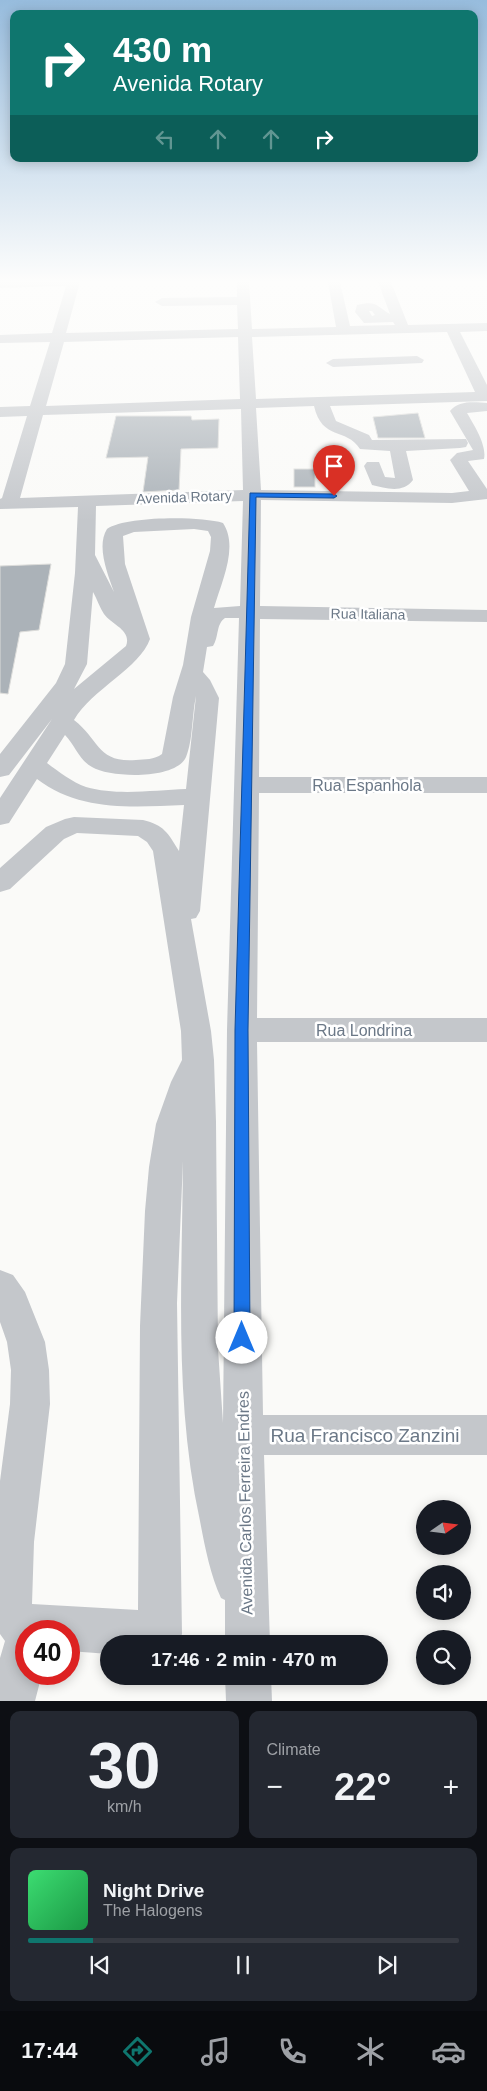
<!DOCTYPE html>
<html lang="en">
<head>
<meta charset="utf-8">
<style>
  :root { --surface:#171b24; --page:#242831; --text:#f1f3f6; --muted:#9ea1a6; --line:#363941; --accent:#0f766e }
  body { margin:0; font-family:Arial,sans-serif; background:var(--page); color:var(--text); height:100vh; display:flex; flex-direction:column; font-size:19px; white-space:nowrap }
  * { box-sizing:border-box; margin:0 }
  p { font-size:16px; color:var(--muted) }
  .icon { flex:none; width:28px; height:28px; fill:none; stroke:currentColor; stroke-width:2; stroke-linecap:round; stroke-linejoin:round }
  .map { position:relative; height:1701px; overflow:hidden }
  .sheet { display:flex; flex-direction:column; gap:10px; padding:10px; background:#0d0f14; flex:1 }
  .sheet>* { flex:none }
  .top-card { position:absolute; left:10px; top:10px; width:468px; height:152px; border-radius:10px; box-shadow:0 2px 12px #0003; background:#0f766e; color:#fff; overflow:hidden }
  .needle { width:32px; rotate:76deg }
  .fabs { position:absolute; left:416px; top:1500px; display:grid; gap:10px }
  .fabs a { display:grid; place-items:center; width:55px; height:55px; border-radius:50%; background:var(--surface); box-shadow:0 2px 12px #0003; font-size:25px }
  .speed { position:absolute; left:15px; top:1620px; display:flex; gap:10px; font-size:25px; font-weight:700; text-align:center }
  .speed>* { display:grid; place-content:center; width:65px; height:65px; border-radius:50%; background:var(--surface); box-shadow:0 2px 12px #0003; line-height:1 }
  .speed .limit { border:8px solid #d22; background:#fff; color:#111 }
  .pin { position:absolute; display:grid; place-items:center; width:42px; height:42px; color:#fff; margin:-51px -21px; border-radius:50% 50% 50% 0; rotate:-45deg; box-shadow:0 0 5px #0007 }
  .pin .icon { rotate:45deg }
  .me { position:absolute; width:55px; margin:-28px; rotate:0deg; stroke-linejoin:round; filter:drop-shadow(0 0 4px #0008) }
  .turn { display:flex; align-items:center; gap:18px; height:105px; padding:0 20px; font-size:22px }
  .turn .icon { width:65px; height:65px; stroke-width:2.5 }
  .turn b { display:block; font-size:35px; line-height:42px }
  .lanes { display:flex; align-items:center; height:48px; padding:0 20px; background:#0003; justify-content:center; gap:25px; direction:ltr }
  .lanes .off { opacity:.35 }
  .big { font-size:38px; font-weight:600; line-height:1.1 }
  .sheet .widget { flex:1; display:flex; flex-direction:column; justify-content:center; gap:8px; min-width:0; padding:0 18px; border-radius:10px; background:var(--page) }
  .sheet .dial { align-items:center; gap:0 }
  .dial b { font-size:65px; line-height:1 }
  .song { display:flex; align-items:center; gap:15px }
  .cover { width:60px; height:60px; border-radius:8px; background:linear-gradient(135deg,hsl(140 70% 55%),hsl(140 70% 35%)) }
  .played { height:5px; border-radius:2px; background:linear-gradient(90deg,var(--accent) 15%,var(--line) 15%) }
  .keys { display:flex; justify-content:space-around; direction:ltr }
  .heat { display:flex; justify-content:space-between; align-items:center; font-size:28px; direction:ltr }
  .sheet .tiles { flex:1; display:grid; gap:10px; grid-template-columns:1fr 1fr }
  .widget:last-child { grid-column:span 2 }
  .trip { position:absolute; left:100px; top:1635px; width:288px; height:50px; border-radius:25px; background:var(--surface); box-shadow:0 2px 12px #0003; font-weight:600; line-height:50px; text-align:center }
  .tab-bar { display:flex; height:80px; justify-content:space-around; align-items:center; background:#090b0e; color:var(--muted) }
  .tab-bar .icon { width:35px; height:35px }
  .tab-bar .current { color:var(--accent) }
  .tab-bar b { font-size:22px; color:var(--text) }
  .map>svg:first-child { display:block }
  .building { fill:#abb2b8; stroke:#dcdcda }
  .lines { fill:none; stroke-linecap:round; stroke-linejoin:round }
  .minor { fill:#c4c7cb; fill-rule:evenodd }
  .route { fill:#1a73e8; stroke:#114b97 }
  .labels { text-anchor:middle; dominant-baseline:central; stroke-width:5; stroke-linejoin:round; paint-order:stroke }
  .far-street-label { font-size:14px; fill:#6b7887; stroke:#fff }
  .street-label { font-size:16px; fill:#6b7887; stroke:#fff }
  .near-street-label { font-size:19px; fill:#6b7887; stroke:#fff }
</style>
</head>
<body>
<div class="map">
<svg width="487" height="1701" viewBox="0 0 487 1701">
  <rect width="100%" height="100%" fill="#fafaf8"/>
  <!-- building -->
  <g class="building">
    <polygon points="418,413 425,438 378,438 373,417"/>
    <polygon points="116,416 191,416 192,420 219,419 218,448 181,449 179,490 143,492 148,457 106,458"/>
    <rect x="294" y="469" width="21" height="18"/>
    <polygon points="51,564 39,630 20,632 8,694 0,693 0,566"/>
  </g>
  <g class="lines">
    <!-- minor -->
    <g class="minor">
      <path d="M0,282H80L66,333L238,329L237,305L162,306L155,302L162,298L237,297V282H249L252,329L336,327L328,282H340L350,326L395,325L393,322L364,323L355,312L357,305C377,300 376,306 390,314L378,282H391L408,325L487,323V331L460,332L487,385V401L330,406L336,421L369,435L372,440L466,439L468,443L466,447L460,448L406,451L413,480C403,494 385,488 372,485L364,466L367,462H379L385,477L395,478L390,451L360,449C346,427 322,441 314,406L256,408L261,490L452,493L469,491L450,460L457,453L473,450L450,411C458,400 475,402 487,403V411L467,413C474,425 487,445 484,459L468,461L487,489V499L452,503L261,500L260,606L487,610V622L260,619L259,777H487V793H259L257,1018H487V1042H257L263,1415H487V1455H264L270,1644H225V1600L221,1598C210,1574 205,1547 200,1521C174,1402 182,1282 183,1161L177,1303L182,1634L178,1644H109V1654L69,1651V1631H26V1674H42L35,1701H0V1658L5,1641L0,1634V1481L10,1404L11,1370L7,1342L0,1322V1270L13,1275L25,1292L45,1342L49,1370L50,1404L34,1542L32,1604L138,1610L140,1326L145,1211L149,1167L156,1124L171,1082L182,1060L181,1031L153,851L147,842L138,836L77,833L64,839L10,889L0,892V868L46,827L65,819L74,817L143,820C164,825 168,833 179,851L184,805C133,807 80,812 37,779L9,823L0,825V798L52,719L9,775L0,777V754L56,683L65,664L75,573L78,507L0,509V499L2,498L27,416L0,417V407L30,406L50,342L0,343V335L52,333L66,286L0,288ZM369,311H372L375,315L372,316ZM447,332L475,392L256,399L252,337ZM238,337L240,399L46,406L64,342ZM241,409L243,490L20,498L43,415ZM243,501L240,606L214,608C221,583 239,547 223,523C200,516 126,516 107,529C96,546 108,575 114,592L95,555L96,506ZM194,529L208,531L211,537L210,551L191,617L183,665L173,697L162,754C154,760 145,759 136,760C97,763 100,740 74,720C92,689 140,668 150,639L125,564L123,536L134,532ZM93,592C97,599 100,608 104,614C112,625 132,630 126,646L74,689L87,664ZM225,618H239L227,1030L223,1423L218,1349L216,1122L214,1060L211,1031L191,919L196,918L200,911L219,698L210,680L203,672L207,647L213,646C219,637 216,624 225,618ZM196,696L186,789C155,790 117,796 86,787C72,782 59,772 47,763L65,735C75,745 79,760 92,767C110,778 176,780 186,757C193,741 192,714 196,696Z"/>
      <polygon points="417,356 424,360 422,363 333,367 326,363 333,359"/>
      <polygon points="225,1676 271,1676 272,1701 226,1701"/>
    </g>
  </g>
  <!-- sky -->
  <linearGradient id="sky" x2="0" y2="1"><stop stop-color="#97bcdd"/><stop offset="0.54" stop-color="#fdfdfc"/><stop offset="1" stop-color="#fdfdfc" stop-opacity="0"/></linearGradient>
  <rect width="487" height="521" fill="url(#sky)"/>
  <!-- route -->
  <polygon class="route" points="250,493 334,494 337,496 334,498 256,497 248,1030 250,1338 248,1344 242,1346 236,1344 234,1338 235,1030"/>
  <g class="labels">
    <!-- far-street labels -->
    <g class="far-street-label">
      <text transform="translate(184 497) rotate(-2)">Avenida Rotary</text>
      <text transform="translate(368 614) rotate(1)">Rua Italiana</text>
    </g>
    <!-- street labels -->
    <g class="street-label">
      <text x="367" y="785">Rua Espanhola</text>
      <text x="364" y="1030">Rua Londrina</text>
      <text transform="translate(245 1503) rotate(-91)">Avenida Carlos Ferreira Endres</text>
    </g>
    <!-- near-street labels -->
    <g class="near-street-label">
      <text x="365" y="1435">Rua Francisco Zanzini</text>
    </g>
  </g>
</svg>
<div class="fabs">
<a><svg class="needle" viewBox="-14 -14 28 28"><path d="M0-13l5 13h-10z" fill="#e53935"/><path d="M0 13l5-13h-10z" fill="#9ea1a6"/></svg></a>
<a><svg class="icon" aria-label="sound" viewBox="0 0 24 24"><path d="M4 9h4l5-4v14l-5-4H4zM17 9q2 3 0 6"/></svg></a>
<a><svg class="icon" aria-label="search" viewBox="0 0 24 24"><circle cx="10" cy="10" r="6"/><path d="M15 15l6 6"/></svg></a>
</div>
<div class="speed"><div class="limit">40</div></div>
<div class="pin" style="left:334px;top:496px;background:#d93025"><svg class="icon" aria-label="arrive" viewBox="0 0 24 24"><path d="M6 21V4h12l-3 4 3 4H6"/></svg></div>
<svg class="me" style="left:242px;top:1338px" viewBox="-20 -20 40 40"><circle r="19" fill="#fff"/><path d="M0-13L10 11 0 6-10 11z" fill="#1a73e8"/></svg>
<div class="trip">17:46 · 2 min · 470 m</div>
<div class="top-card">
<div class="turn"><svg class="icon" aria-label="right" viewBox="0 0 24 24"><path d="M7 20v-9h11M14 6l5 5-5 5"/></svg><div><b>430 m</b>Avenida Rotary</div></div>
<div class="lanes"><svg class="icon off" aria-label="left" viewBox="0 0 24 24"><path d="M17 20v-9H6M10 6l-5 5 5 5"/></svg><svg class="icon off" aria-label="ahead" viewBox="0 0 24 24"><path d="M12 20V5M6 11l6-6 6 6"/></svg><svg class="icon off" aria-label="ahead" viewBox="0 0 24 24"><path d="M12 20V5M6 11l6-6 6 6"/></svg><svg class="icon" aria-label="right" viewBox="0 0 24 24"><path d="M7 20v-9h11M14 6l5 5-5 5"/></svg></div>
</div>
</div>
<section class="sheet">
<div class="tiles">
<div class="widget dial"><b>30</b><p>km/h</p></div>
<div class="widget"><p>Climate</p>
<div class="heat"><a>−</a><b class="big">22°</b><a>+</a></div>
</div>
<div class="widget">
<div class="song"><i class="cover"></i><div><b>Night Drive</b><p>The Halogens</p></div></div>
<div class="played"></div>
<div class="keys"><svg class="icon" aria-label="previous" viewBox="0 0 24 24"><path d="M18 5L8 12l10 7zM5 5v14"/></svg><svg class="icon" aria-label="pause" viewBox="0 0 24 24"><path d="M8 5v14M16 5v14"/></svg><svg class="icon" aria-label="next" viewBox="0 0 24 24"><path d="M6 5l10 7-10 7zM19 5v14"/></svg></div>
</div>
</div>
</section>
<nav class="tab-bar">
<b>17:44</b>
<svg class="icon current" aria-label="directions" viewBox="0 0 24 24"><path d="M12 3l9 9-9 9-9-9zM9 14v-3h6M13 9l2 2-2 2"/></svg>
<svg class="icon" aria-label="music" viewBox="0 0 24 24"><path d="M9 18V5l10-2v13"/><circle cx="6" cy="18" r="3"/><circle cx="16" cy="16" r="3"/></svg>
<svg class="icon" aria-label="phone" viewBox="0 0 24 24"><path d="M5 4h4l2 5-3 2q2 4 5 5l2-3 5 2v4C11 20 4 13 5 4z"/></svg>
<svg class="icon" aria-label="climate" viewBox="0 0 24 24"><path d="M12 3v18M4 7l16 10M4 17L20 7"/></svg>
<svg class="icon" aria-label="car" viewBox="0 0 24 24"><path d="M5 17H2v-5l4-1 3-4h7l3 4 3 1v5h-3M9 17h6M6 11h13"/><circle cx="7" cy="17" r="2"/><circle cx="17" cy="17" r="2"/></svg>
</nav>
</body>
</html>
